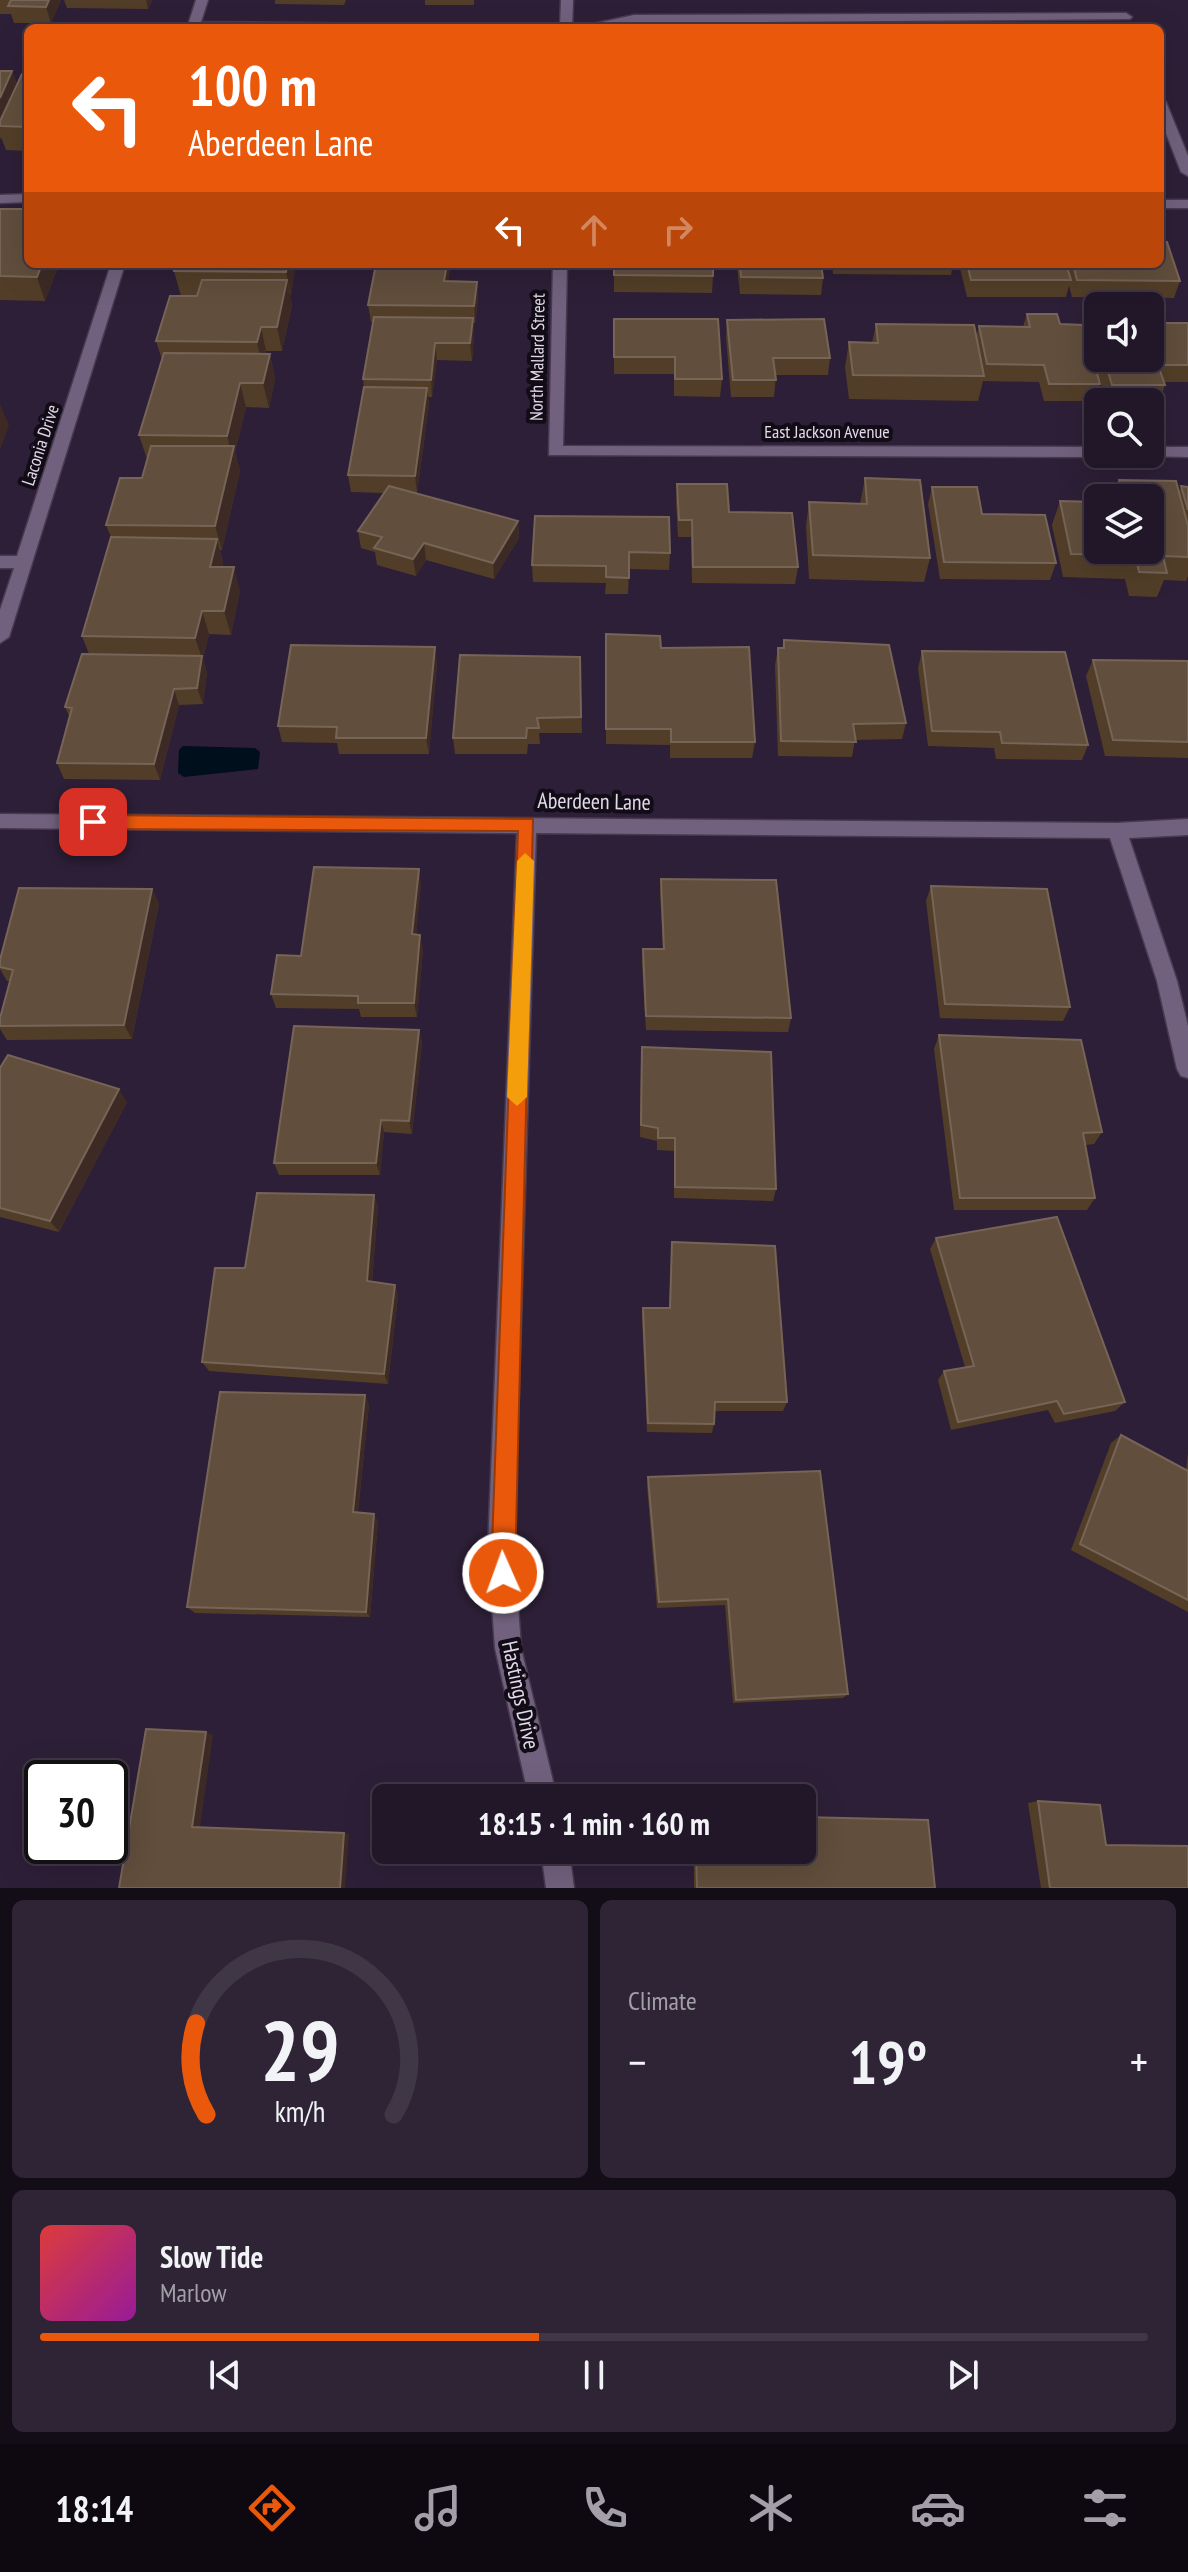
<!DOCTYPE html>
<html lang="en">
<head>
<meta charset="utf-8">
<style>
  :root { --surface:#221729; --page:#2e2435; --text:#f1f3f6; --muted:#a29fa8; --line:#3f3646; --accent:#ea580c }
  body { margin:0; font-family:"PT Sans Narrow",sans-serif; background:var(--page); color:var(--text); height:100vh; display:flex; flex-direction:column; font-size:30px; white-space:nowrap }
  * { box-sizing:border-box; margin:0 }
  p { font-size:26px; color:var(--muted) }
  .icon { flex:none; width:44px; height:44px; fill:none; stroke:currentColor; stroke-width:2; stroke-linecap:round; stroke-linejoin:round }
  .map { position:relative; height:1888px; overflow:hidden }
  .sheet { display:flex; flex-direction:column; gap:12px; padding:12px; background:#130d17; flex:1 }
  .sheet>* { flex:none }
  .banner { position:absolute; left:24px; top:24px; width:1140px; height:244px; border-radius:12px; box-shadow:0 8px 32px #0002,0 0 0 2px var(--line); background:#ea580c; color:#fff; overflow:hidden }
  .buttons { position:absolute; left:1084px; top:292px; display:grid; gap:16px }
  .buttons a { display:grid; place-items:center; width:80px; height:80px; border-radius:12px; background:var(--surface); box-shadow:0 8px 32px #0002,0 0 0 2px var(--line); font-size:40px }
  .speed { position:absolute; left:24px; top:1760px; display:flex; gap:16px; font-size:40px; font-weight:700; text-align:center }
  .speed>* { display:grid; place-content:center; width:104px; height:104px; border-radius:50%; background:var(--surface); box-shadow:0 8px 32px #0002,0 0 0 2px var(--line); line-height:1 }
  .speed .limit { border:4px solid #111; border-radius:12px; background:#fff; color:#111 }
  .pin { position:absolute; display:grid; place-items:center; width:68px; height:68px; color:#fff; margin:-34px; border-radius:16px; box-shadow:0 4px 12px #0006 }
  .me { position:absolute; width:88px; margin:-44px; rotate:358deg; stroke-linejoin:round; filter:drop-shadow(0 0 6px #0008) }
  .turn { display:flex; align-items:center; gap:28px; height:168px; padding:0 32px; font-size:36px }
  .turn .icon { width:104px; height:104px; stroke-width:2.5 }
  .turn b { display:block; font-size:56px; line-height:68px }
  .lanes { display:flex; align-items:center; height:76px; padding:0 32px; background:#0003; justify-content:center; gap:40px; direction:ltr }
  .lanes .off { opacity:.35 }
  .big { font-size:60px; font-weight:700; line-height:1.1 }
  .sheet .widget { flex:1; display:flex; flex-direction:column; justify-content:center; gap:12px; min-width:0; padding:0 28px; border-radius:12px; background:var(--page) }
  .sheet .dial { align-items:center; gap:0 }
  .dial svg { height:208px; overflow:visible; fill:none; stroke:var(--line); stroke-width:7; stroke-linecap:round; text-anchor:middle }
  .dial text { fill:var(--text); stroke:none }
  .song { display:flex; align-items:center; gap:24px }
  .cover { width:96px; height:96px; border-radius:12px; background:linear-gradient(135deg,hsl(0 70% 55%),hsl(300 70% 35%)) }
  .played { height:8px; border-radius:4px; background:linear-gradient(90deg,var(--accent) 45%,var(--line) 45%) }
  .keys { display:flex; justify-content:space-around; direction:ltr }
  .heat { display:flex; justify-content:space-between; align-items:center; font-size:44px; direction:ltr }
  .sheet .tiles { flex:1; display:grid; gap:12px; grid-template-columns:1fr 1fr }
  .widget:last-child { grid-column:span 2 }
  .trip { position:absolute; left:372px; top:1784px; width:444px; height:80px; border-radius:12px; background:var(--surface); box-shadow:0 8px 32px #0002,0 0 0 2px var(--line); font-weight:700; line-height:80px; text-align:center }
  .dock { display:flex; height:128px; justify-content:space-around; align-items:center; background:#0e0910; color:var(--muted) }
  .dock .icon { width:56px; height:56px }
  .dock .active { color:var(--accent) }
  .dock b { font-size:36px; color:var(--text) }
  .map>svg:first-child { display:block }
  .water { fill:#000f1c }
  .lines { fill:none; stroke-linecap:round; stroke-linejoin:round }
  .minor-casing { stroke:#473a4f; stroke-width:3 }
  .minor { fill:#72617e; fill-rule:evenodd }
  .wall { fill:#523e28 }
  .shaded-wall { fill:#3d2a25 }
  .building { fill:#614e3c; stroke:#766457; stroke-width:2 }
  .route { fill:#ea580c; stroke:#983908; stroke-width:2 }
  .slow { fill:#f59e0b }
  .labels { text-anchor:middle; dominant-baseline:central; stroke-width:8; stroke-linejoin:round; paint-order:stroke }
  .far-street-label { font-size:18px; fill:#e2d9e9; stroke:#120c17 }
  .street-label { font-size:22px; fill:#e2d9e9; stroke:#120c17 }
</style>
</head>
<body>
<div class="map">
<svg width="1188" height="1888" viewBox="0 0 1188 1888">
  <rect width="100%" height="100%" fill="#2d1f37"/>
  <!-- water -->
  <polygon class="water" points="183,746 255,748 260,752 258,769 184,777 178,773 179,750"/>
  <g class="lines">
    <defs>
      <g id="minor">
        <polygon points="196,0 208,0 201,22 397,24 403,28 187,28"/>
        <polygon points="561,0 573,0 572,28 560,28"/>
        <polygon points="1126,13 1132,17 1130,19 634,23 574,28 634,15"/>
        <polygon points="1160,98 1166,102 1188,156 1188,176 1181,172 1160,118"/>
        <polygon points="28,194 28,202 0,203 0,195"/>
        <rect x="1160" y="200" width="28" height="8"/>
        <polygon points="111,264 125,264 9,637 0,643 0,610 14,568 0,568 0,556 17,556"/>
        <polygon points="553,264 567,264 563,446 1098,447 1098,454 1105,454 1098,457 549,455"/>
        <polygon points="1150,447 1188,447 1188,457 1144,456 1150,454"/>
        <polygon points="0,814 1117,823 1188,819 1188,835 1129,838 1177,981 1188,1026 1188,1078 1181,1076 1177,1069 1157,981 1110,838 536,833 514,1548 521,1648 557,1798 529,1798 495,1648 488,1548 517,833 0,828"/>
        <polygon points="541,1850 569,1850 574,1888 546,1888"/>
      </g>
    </defs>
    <!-- minor casing -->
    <use href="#minor" class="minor-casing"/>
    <!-- minor -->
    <use href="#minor" class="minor"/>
  </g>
  <!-- wall -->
  <g class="wall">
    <polygon points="0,0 61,0 51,23 14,23 11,14 0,14"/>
    <polygon points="64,0 152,0 148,9 67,8"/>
    <polygon points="275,0 346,0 344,5 275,4"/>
    <rect x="425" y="0" width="49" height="5"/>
    <polygon points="0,71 12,71 17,85 28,74 28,151 6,150 1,137 0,140"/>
    <polygon points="0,209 28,264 59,264 45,301 0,300"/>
    <polygon points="176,264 296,264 290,297 292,305 282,351 266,351 265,354 270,354 275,379 269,408 246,407 235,452 240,471 222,550 220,550 223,562 222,567 240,591 231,635 209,634 203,659 207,672 203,704 179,705 160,780 64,779 57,763 70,718 65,707 89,654 82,636 111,537 106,525 142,478 147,459 139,435 162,360 156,341 181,296 174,271"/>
    <polygon points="614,264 713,276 712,293 614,292"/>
    <polygon points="717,264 821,264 823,278 821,295 740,294 737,266 717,266"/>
    <polygon points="832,264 953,264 951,275 833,274"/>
    <polygon points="959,264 1160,264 1180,281 1174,298 1072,297 1069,286 1066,297 967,297"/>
    <polygon points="450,269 448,282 477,282 478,299 475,323 473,323 474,335 472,361 437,360 432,397 428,397 429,405 417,493 414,493 518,521 519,538 494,579 426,560 416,576 377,565 375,552 361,548 358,531 385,493 351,492 348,475 364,387 363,379 373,322 371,322 368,305"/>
    <polygon points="1027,314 1060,324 1100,384 1094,401 1044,401 1039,382 983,381 978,401 849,399 845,367 849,342 872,343 876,324 976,337 979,326 1023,327"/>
    <polygon points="614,319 722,379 720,397 674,396 674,374 614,374"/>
    <polygon points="727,320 830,358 828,375 776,375 774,397 731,397 726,337"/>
    <polygon points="1094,322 1098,322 1098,358 1150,358 1188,323 1188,382 1164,382 1165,385 1158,403 1106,402 1089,339"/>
    <polygon points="865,478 930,558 924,582 809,579 806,526 809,502 860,504"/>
    <polygon points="1119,480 1179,492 1181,486 1188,487 1188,576 1186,581 1164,580 1157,597 1129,596 1125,579 1063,577 1052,525 1060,501 1098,550 1150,498 1112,498"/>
    <polygon points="677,484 729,512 798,567 795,584 692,583 691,537 678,537 676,501"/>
    <polygon points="932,487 982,514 1056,563 1050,580 940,579 928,504"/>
    <polygon points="535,516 670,553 669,570 629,569 628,594 605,594 606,583 533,582 532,565"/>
    <polygon points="606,634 661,648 755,742 752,758 670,758 670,745 606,744"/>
    <polygon points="784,640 906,723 902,739 855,740 852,757 778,756 775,665 778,648 782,648"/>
    <polygon points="922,651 1088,745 1082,760 996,759 994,748 928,746 918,668"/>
    <polygon points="580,657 582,733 539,733 540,744 528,744 527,754 455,754 453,738"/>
    <polygon points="1093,660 1188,661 1188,758 1105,756 1086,676"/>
    <polygon points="437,663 429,754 339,754 337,743 282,742 278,726"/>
    <polygon points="661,879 791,1018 788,1032 646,1030 642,963 643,949 663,949 660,893"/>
    <polygon points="421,883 416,934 423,949 417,1017 361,1017 359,1009 276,1008 271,994 301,956"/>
    <polygon points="931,886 1070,1007 1063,1021 940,1018 926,901"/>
    <polygon points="152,889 159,904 132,1039 7,1040 0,1029 0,1018 10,981 7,981 0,969 0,960"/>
    <polygon points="419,1030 422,1043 412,1134 384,1132 380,1175 279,1175 274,1163"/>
    <polygon points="939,1035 1102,1132 1094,1144 1085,1145 1095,1198 1087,1210 954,1210 934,1049"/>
    <polygon points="641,1060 776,1189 773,1201 674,1198 674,1151 657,1150 657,1141 640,1137"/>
    <polygon points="0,1068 127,1102 59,1232 0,1217"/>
    <polygon points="374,1195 378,1207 372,1282 395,1285 398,1296 388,1384 209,1371 202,1362 245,1268"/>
    <polygon points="936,1238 1125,1402 1115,1411 1055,1423 1048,1410 951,1430 938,1380 944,1371 965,1367 930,1249"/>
    <polygon points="672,1242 787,1402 783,1411 714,1411 714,1424 712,1433 647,1432 642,1318 643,1308 669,1308"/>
    <polygon points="369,1404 358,1512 378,1521 370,1617 195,1613 187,1607"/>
    <polygon points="1121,1435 1186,1470 1188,1453 1188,1612 1071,1550 1111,1443"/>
    <polygon points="648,1477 848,1694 843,1698 733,1703 725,1605 657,1608 647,1485"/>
    <polygon points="1038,1801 1106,1845 1188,1888 1041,1888 1028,1803"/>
    <polygon points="694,1850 802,1850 935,1888 694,1888"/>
  </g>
  <!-- shaded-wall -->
  <g class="shaded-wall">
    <polygon points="49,0 61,0 51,23 46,7"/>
    <polygon points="146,0 152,0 148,9"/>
    <polygon points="12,71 20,95 0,126 0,98"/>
    <polygon points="42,264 59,264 45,301 37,277"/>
    <polygon points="287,264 296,264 291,297 286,272"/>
    <polygon points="447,264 450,264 450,269 446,299 444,281"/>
    <polygon points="287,280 292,305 282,351 277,327"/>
    <polygon points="477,282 478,299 475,323 474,306"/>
    <polygon points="473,318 474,335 472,361 470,343"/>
    <polygon points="261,327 266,351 262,366 257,342"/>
    <polygon points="435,343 437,360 432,397 431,380"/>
    <polygon points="270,354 275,379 269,408 263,383"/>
    <polygon points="240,383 246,407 235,452 240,471 222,550 215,526 232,455 227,436"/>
    <polygon points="427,388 429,405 417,493 415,476"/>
    <polygon points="0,404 9,425 0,450"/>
    <polygon points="518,521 519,538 494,579 493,563"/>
    <polygon points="217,539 223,562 217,591 210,567"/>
    <polygon points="424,543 426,560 416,576 413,559"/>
    <polygon points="234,567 240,591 231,635 224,611"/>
    <polygon points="202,611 209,634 203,659 207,672 203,704 197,688 202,658 195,638"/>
    <polygon points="435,647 437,663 429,754 426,738"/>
    <polygon points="174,689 179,705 160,780 154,764"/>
    <polygon points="419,869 421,883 415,948 412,934"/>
    <polygon points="152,889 159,904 132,1039 124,1025"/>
    <polygon points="420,935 423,949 417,1017 414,1003"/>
    <polygon points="419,1030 422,1043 412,1134 409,1121"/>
    <polygon points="119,1089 127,1102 59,1232 50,1221"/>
    <polygon points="381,1120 384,1132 380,1175 376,1163"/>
    <polygon points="374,1195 378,1207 371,1292 367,1281"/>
    <polygon points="395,1285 398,1296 388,1384 384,1374"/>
    <polygon points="365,1395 369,1404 357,1519 353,1512"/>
    <polygon points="374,1514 378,1521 370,1617 366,1612"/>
    <polygon points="206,1732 213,1735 200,1828 192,1827"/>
    <polygon points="344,1833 349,1834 345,1888 340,1888"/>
  </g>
  <!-- building -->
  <g class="building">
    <polygon points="11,0 49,0 46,7 8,6"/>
    <polygon points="0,71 12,71 0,98"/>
    <polygon points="22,74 28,74 28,127 0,126 0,121"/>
    <polygon points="0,209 28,209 28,264 42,264 37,277 0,276"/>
    <polygon points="1160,242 1167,242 1180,281 1077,280 1073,264 1160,264"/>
    <polygon points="176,264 287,264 286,272 174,271"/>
    <polygon points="376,264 447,264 444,281 477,282 474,306 368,305"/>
    <polygon points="614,264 713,264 713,276 614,275"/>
    <polygon points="740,264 821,264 823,278 741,277"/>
    <polygon points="967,264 1066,264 1071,280 971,280"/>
    <polygon points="202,280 287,280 277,327 261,327 257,342 156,341 170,296 197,296"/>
    <polygon points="1027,314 1057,314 1060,324 1084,325 1100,384 1049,384 1044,365 987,364 979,326 1030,327"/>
    <polygon points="374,317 473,318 470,343 435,343 431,380 363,379"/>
    <polygon points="614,319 718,319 722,379 675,379 675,357 614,357"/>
    <polygon points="824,319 830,358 773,358 776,380 733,380 727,320"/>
    <polygon points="1094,322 1098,322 1098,336"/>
    <polygon points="1150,323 1188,323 1188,365 1158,365 1165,385 1112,385 1104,358 1150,358"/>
    <polygon points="876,324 974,325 984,376 853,375 849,342 878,343"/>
    <polygon points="164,353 270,354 263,383 240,383 227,436 139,435"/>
    <polygon points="364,387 427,388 415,476 348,475"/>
    <polygon points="151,446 234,446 215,526 106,525 120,478 142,478"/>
    <polygon points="865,478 920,480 930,558 813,555 809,502 867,504"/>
    <polygon points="1119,480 1176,481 1188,526 1188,557 1163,556 1167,573 1139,572 1135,555 1071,554 1060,501 1098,502 1098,550 1150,550 1150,498 1123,498"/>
    <polygon points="677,484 727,484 729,512 792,513 798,567 693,567 692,520 679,520"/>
    <polygon points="389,486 518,521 493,563 424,543 413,559 374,548 382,537 358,531"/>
    <polygon points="1181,486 1188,487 1188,510"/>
    <polygon points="932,487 977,487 982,514 1045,515 1056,563 944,562"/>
    <polygon points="535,516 669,517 670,553 629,552 629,578 606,577 606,566 532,565"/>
    <polygon points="111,537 217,539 210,567 234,567 224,611 202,611 195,638 82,636"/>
    <polygon points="606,634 660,636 661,648 749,647 755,742 671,742 671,729 606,729"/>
    <polygon points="784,640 889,645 906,723 853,724 856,742 781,741 778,648 784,648"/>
    <polygon points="291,645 435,647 426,738 336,738 337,727 278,726"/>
    <polygon points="922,651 1065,652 1088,745 1002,743 1000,732 932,731"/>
    <polygon points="82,654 202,656 197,688 174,689 154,764 57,763 72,708 65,707"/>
    <polygon points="460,655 580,657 581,717 537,718 539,728 527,728 526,738 453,738"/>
    <polygon points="1093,660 1188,661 1188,742 1113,740"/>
    <polygon points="314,867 419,869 412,934 420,935 414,1003 358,1003 358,996 271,994 277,955 301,956"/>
    <polygon points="661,879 776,880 791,1018 646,1016 643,949 664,949"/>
    <polygon points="931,886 1047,889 1070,1007 945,1004"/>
    <polygon points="19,888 152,889 124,1025 0,1026 0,1018 13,970 0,967 0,960"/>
    <polygon points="294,1026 419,1030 409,1121 381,1120 376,1163 274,1163"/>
    <polygon points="939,1035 1081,1040 1102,1132 1083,1133 1095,1198 960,1198"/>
    <polygon points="642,1047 771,1052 776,1189 675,1187 675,1138 658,1138 658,1128 641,1125"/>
    <polygon points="8,1055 119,1089 50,1221 0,1208 0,1068"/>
    <polygon points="257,1193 374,1195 367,1281 395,1285 384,1374 202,1362 215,1268 245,1268"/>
    <polygon points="1057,1217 1125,1402 1064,1414 1057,1401 958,1422 944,1371 974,1366 936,1238"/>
    <polygon points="672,1242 775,1246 787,1402 715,1402 714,1424 648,1423 643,1308 670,1308"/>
    <polygon points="220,1392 365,1395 353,1512 374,1514 366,1612 187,1607"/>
    <polygon points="1121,1435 1188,1471 1188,1600 1080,1544"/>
    <polygon points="820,1471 848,1694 736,1700 728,1599 659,1602 648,1477"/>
    <polygon points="146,1729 206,1732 192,1827 344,1833 340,1888 119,1888"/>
    <polygon points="1038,1801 1100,1805 1106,1845 1188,1846 1188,1888 1050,1888"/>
    <polygon points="802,1817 928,1820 935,1888 697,1888 696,1850 802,1850"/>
  </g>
  <!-- route -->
  <polygon class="route" points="93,815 533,819 515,1573 511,1581 503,1585 495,1581 491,1573 518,831 93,829 84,822"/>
  <!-- slow -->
  <polygon class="slow" points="525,853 534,861 527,1097 517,1106 507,1097 517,861"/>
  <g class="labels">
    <!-- far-street labels -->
    <g class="far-street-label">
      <text transform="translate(537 357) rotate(-89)">North Mallard Street</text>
      <text x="827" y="431">East Jackson Avenue</text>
      <text transform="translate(40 445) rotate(-72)">Laconia Drive</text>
    </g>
    <!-- street labels -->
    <g class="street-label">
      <text transform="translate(594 801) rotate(1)">Aberdeen Lane</text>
      <text transform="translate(521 1695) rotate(78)">Hastings Drive</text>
    </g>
  </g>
</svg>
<div class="buttons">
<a><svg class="icon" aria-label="sound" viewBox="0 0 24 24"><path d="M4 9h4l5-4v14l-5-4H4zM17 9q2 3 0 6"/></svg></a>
<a><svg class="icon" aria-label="search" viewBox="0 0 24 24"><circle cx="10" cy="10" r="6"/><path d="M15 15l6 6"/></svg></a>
<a><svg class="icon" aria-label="layers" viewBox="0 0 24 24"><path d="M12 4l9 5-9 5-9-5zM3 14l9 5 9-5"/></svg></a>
</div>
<div class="speed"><div class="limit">30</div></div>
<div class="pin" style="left:93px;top:822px;background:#d93025"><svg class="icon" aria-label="arrive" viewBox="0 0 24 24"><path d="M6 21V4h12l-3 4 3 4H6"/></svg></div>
<svg class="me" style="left:503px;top:1573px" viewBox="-20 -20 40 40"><circle r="17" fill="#ea580c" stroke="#fff" stroke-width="3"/><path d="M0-11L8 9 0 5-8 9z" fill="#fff"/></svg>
<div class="trip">18:15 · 1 min · 160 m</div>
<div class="banner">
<div class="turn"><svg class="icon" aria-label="left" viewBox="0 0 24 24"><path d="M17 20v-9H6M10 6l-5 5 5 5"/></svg><div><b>100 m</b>Aberdeen Lane</div></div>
<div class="lanes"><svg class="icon" aria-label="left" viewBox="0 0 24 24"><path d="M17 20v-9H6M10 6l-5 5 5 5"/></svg><svg class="icon off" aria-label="ahead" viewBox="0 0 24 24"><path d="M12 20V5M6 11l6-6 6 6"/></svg><svg class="icon off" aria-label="right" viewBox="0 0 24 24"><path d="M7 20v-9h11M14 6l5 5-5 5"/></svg></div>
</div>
</div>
<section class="sheet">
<div class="tiles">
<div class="widget dial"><svg viewBox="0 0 100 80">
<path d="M14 69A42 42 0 1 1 86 69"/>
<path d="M14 69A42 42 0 0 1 10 34" stroke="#ea580c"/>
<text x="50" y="56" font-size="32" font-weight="700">29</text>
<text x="50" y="72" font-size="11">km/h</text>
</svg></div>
<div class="widget"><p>Climate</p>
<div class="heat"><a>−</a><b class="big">19°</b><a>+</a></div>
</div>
<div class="widget">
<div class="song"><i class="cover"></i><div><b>Slow Tide</b><p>Marlow</p></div></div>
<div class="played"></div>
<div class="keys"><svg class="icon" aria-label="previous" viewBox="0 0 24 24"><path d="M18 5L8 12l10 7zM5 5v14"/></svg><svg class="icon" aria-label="pause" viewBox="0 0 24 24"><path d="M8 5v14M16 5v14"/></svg><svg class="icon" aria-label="next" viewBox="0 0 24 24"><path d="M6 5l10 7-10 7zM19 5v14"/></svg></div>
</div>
</div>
</section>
<nav class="dock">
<b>18:14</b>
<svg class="icon active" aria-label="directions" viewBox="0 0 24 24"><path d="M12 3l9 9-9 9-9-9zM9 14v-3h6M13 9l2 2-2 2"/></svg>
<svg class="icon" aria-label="music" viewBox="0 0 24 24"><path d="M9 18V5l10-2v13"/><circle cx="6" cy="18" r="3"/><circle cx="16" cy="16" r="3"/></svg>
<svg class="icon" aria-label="phone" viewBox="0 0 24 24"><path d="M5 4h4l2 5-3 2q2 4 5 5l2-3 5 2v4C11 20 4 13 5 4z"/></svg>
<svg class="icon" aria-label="climate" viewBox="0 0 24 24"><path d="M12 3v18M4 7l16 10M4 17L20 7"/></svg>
<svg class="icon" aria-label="car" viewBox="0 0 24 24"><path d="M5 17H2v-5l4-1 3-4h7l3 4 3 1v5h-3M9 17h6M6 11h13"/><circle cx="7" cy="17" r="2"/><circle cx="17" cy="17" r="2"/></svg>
<svg class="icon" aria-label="filters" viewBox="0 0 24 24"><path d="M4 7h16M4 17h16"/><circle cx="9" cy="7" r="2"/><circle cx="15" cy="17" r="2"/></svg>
</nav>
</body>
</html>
